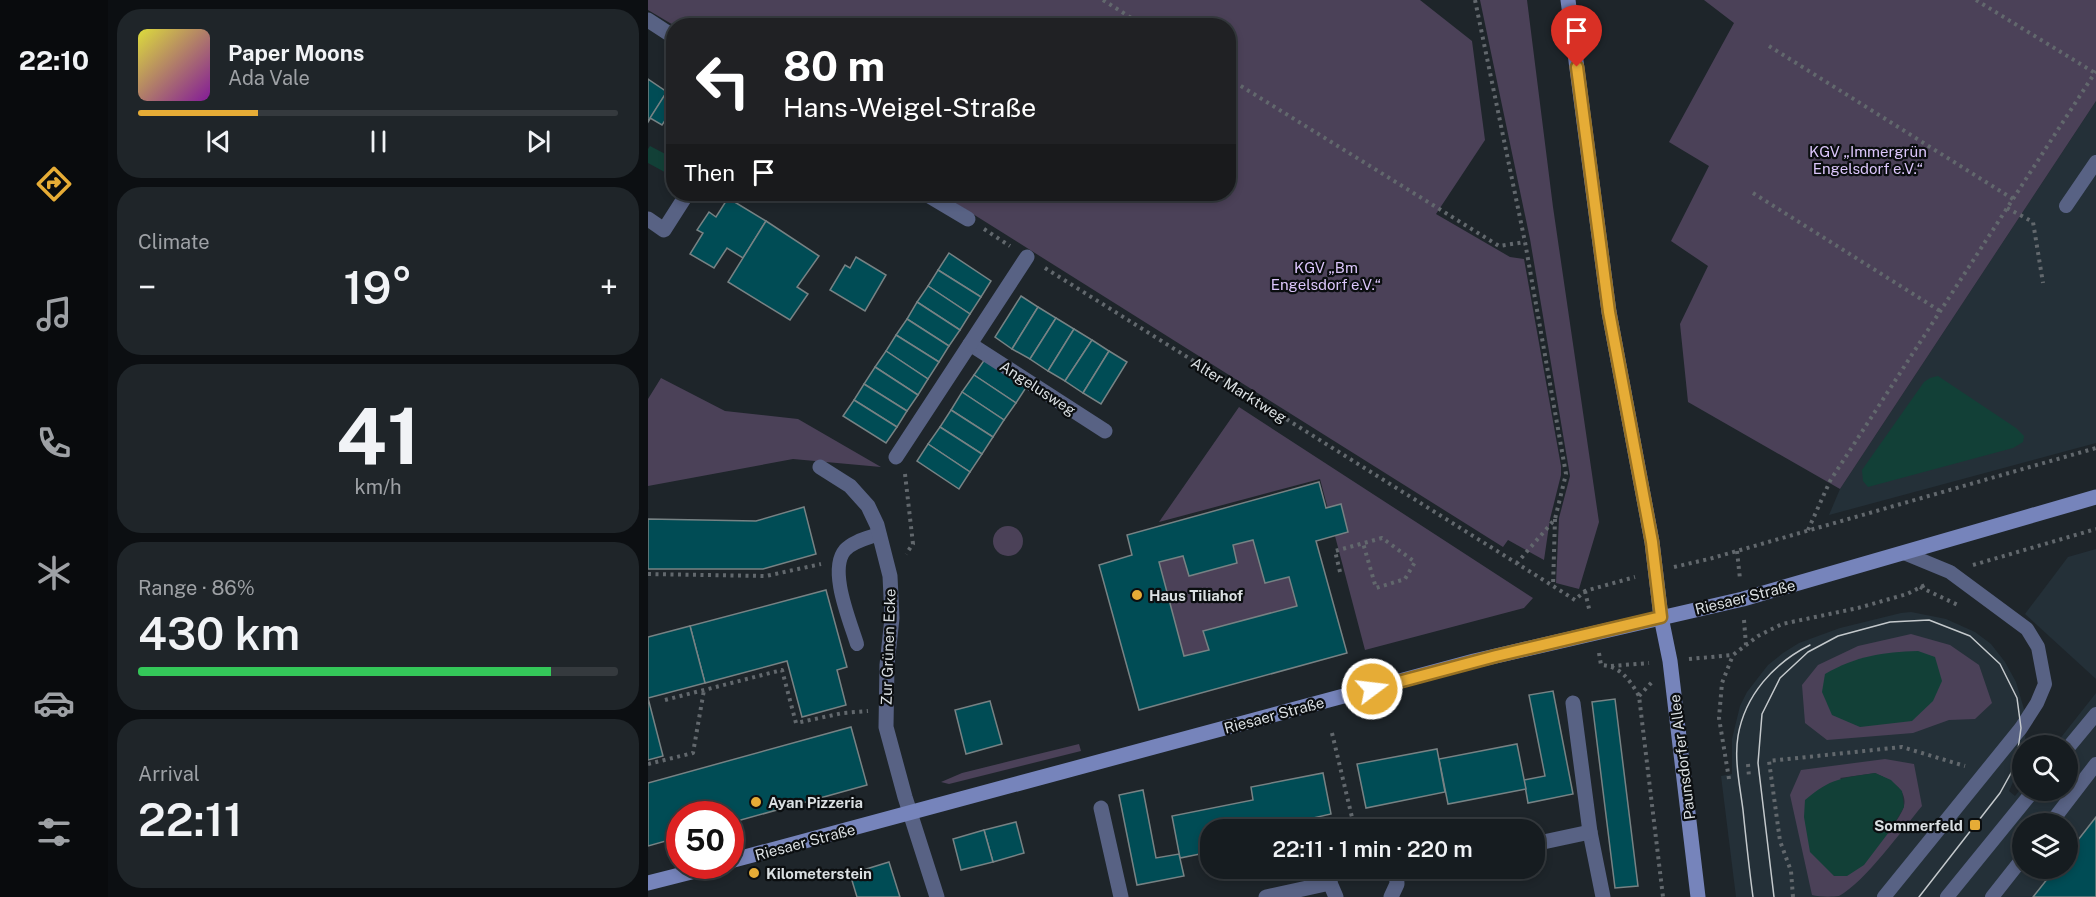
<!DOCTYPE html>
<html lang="en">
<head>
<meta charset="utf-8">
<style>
  :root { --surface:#161c20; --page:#1f2529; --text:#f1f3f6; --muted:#9ea1a5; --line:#353a3e; --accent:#e6ac36 }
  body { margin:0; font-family:"Public Sans",sans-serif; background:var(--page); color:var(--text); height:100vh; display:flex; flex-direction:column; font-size:22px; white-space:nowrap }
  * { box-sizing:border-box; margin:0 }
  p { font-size:20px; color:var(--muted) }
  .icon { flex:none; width:33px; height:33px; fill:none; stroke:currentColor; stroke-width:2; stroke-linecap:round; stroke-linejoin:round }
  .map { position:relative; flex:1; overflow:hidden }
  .panel { display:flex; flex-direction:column; gap:9px; padding:9px; background:#0c0f12; width:540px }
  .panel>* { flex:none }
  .top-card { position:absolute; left:18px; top:18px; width:570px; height:183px; border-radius:24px; box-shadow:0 3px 9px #0003,0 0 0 2px var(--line); background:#202124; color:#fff; overflow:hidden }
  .controls { position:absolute; left:1364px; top:735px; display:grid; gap:12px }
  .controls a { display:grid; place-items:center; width:66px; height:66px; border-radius:50%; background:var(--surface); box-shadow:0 3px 9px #0003,0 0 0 2px var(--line); font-size:30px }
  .speed { position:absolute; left:18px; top:801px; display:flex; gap:12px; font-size:30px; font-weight:700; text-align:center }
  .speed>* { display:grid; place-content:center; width:78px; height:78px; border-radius:50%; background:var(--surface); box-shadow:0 3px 9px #0003,0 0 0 2px var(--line); line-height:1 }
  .speed .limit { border:9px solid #d22; background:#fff; color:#111 }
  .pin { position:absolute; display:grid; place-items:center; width:51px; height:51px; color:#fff; margin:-62px -26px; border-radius:50% 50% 50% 0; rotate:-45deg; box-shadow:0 0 6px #0007 }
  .pin .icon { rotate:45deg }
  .me { position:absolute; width:66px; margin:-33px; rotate:75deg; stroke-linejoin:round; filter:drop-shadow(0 0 4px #0008) }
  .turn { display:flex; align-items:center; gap:21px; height:126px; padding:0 18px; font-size:27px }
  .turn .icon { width:78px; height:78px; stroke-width:2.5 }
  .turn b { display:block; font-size:42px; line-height:51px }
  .then { display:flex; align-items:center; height:57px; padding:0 18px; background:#0003; gap:12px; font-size:22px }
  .big { font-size:45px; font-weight:600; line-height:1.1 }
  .panel .tile { flex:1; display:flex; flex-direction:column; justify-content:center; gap:9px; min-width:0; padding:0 21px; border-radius:24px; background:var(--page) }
  .panel .dial { align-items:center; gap:0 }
  .dial b { font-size:78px; line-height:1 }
  .song { display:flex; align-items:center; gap:18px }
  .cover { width:72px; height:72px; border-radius:9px; background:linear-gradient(135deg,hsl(60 70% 55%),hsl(290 70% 35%)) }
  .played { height:6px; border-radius:3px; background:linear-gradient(90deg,var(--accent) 25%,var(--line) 25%) }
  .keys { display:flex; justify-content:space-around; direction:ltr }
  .heat { display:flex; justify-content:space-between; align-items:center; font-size:33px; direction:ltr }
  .charge { height:9px; border-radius:4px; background:linear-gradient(90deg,#34c759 86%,var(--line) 0) }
  .trip { position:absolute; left:552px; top:819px; width:345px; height:60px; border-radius:24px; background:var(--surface); box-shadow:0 3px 9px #0003,0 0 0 2px var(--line); font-weight:600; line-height:60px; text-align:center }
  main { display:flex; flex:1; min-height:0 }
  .menu { display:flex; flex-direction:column; width:108px; justify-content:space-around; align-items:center; background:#090b0d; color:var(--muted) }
  .menu .icon { width:42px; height:42px }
  .menu .active { color:var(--accent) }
  .menu b { font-size:27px; color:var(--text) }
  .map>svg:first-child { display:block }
  .built { fill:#243038; fill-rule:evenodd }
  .green { fill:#4b4158; fill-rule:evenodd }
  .water { fill:#124037 }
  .building { fill:#004c55; stroke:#778284; stroke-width:1.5; fill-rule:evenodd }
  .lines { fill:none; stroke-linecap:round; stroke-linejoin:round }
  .path { stroke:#62686d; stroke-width:4; stroke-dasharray:3 4.5; stroke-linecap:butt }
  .lane { stroke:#586284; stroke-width:14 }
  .street { stroke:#586284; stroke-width:15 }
  .secondary { stroke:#7684bb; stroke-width:15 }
  .tram { stroke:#c4c9cc; stroke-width:1.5 }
  .route-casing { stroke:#967023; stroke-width:15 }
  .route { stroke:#e6ac36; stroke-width:10 }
  .poi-dot { fill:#e6ac36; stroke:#0b0e10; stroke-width:2 }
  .labels { text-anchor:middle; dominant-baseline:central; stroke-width:4.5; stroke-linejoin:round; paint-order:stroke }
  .park-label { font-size:15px; fill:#dcc6fb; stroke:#0b0e10 }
  .street-label { font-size:15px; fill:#dadfe2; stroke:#0b0e10 }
  .poi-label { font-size:15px; font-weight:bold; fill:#dadfe2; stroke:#0b0e10; text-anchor:start }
</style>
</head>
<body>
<main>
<nav class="menu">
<b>22:10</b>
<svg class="icon active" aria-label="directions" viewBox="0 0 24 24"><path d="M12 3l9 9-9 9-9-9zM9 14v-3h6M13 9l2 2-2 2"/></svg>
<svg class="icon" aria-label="music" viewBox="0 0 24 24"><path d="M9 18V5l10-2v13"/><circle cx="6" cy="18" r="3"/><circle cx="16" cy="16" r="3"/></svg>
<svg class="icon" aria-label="phone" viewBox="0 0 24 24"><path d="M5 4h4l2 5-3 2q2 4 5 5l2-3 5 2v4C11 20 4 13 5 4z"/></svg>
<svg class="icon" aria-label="climate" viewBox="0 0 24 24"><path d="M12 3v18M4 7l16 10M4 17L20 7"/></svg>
<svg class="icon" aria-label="car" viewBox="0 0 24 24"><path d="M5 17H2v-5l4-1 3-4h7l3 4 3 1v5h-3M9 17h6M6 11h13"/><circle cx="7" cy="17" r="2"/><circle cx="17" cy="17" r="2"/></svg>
<svg class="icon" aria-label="filters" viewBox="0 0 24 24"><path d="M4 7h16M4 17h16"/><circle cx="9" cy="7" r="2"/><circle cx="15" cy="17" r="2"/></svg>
</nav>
<section class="panel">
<div class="tile">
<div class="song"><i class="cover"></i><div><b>Paper Moons</b><p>Ada Vale</p></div></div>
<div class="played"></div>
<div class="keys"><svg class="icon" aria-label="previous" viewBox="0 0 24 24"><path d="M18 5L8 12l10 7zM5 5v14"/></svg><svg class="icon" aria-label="pause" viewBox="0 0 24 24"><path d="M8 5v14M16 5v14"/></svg><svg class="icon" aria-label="next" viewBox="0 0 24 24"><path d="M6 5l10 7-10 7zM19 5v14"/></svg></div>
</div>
<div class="tile"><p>Climate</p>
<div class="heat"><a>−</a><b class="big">19°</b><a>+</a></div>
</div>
<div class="tile dial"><b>41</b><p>km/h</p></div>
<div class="tile"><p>Range · 86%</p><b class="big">430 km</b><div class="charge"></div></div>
<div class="tile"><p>Arrival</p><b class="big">22:11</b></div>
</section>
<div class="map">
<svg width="1448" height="897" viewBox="0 0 1448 897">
  <rect width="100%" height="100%" fill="#1e252a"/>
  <!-- built -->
  <g class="built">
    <polygon points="1448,101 1448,443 1181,515 1192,489"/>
    <polygon points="1448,549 1448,679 1377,614 1420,557"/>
    <path d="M1263,612L1298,619L1327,632L1343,644L1357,662L1368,682L1378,716L1377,745L1374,746V762L1361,791L1367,796L1374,787V790H1419V746L1407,745L1448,693V897H1088L1073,776L1084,774V739L1092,706L1099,692L1120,665L1135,653L1151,643L1192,628L1253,613ZM1374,824H1419V868H1374Z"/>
  </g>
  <!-- green -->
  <g class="green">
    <polygon points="0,0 772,0 824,41 837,140 788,214 862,257 876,259 913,466 913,475 902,519 896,560 860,540 855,547 293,194 580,194 580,26 27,26 0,10"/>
    <polygon points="832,0 879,0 905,207 951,522 931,589 908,583 911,518 922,476 882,239"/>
    <polygon points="1056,0 1448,0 1448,101 1192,489 1040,402 1032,324 1060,266 1023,241 1061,166 1021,142 1086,23"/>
    <polygon points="13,378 77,411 150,419 233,467 145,459 0,486 0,399"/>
    <polygon points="591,407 885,598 876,608 717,650 672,479 511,522"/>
    <circle cx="360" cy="541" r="15"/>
    <polygon points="605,540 617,583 641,577 649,606 555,632 561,650 536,656 511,562 535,556 541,576 589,563 585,545"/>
    <polygon points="1263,634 1302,645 1331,665 1344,703 1327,719 1301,720 1265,733 1179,740 1157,723 1154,685 1170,665 1210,646"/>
    <polygon points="431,744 433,751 301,784 293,782 314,773"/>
    <path d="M1237,759L1266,764L1274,806C1254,830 1217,882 1191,896C1184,897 1171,897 1164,895L1142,795L1153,770ZM1227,773C1240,779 1260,788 1256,806C1254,814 1245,825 1241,832L1192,778Z"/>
  </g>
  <!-- water -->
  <g class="water">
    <polygon points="2,146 25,158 24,176 0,163 0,149"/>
    <polygon points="1290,376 1368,428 1376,436 1375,442 1365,448 1220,487 1215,481 1214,470 1276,382 1282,378"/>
    <path d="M1270,651L1287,657L1294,681L1285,701L1264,721L1212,727L1184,715L1174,692L1177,674C1208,656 1235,652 1270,651Z"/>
    <path d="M1227,773L1243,780L1254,791L1256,807L1241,832L1216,865L1199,876H1186L1162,852L1156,817L1157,800C1183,778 1194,778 1227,773Z"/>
  </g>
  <!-- building -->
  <g class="building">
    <polygon points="0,79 19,92 0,122"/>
    <polygon points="16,96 26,102 26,107 14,125 2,118"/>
    <polygon points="80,198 118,221 95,258 79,248 66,268 42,254 55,233 49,230 61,212 68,217"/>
    <polygon points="118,221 171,256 149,287 160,294 142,320 80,282"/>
    <polygon points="301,253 343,281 333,297 290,270"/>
    <polygon points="208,257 238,275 217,311 182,290 197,265 202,268"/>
    <polygon points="290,270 333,297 322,314 280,286"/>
    <polygon points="280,286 322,314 312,330 269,302"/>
    <polygon points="373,296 390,307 364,349 347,337"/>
    <polygon points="269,302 312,330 301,346 259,319"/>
    <polygon points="390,307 408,318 382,359 364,349"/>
    <polygon points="408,318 426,329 400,371 382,359"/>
    <polygon points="259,319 301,346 291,362 248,335"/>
    <polygon points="426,329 444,340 417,381 400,371"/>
    <polygon points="248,335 291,362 280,379 238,351"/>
    <polygon points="444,340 461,351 435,393 417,381"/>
    <polygon points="238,351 280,379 270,395 227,367"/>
    <polygon points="461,351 479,362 453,404 435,393"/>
    <polygon points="337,359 379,386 368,403 326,375"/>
    <polygon points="227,367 270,395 259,411 216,384"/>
    <polygon points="326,375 368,403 356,420 314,392"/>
    <polygon points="216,384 259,411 249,427 206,400"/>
    <polygon points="314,392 356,420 345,437 303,410"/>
    <polygon points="206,400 249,427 238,443 195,416"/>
    <polygon points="303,410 345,437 334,454 292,427"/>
    <polygon points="292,427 334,454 322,472 280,444"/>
    <polygon points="280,444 322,472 311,489 269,461"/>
    <path d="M671,482L678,508L693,504L700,532L668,541L699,653L491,710L451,565L484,555L479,535ZM605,540L617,583L641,577L649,606L555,631L561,650L536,656L511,562L535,556L541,576L589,563L585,545Z"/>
    <polygon points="156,507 168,554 115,569 0,569 0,519 108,521"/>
    <polygon points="178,590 199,667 189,670 198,705 154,717 139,661 57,683 42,626"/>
    <polygon points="42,626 57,683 0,698 15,756 0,760 0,637"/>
    <polygon points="905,691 925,794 880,803 876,780 897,776 881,695"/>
    <polygon points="967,699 990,886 967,888 944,702"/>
    <polygon points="342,701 354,744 318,754 307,710"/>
    <polygon points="203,727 219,785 82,823 82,814 32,814 32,837 0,846 0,783"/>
    <polygon points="869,744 878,789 800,804 791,759"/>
    <polygon points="789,749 797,792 718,808 709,764"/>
    <polygon points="675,773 683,814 612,830 562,830 562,852 532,858 524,816 605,800 603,787"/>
    <polygon points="495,790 508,858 531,854 536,876 489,885 471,795"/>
    <polygon points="1448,817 1448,897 1385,897 1408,868 1419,868 1419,854"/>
    <polygon points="368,822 376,853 345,862 336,830"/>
    <polygon points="336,830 345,862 313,870 305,839"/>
    <polygon points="241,862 252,897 209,897 202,874"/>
  </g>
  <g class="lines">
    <!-- path -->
    <g class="path">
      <polyline points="455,0 496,26"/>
      <polyline points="827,0 877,242 918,474 907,519 869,563"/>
      <polyline points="1328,0 1447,73"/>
      <polyline points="1121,46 1365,199"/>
      <polyline points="580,78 851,246 877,242"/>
      <polyline points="1105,193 1292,311"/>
      <polyline points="1359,208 1385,222 1395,283"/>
      <polyline points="336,229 362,246"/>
      <polyline points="397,268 905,586"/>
      <polyline points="257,474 265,544 258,554"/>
      <polyline points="907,519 905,586 927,600 937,591 987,577"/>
      <polyline points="1160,530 1182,481 1448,71"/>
      <polyline points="1089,551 1092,579"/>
      <polyline points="1325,565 1448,529"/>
      <polyline points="1026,567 1061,559 1448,448"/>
      <polyline points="692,572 687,551 734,538 767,562 757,579 728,588 715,543"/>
      <polyline points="0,574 118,576 173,564"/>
      <polyline points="1272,587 1312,606"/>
      <polyline points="937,591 942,613"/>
      <polyline points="1096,620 1098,645"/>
      <path d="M951,653L953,665C972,666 982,680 991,696L1015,897"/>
      <polyline points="1041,659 1085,655 1110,636 1134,624 1210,608 1259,594 1279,584"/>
      <polyline points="963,666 1001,663"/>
      <polyline points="991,696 1004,682"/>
      <polyline points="17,700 134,670 148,723 195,713 220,711"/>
      <polyline points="684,733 707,830"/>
      <polyline points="0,764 45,753 56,690"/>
      <polyline points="1100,764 1101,777"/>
      <polyline points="1081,779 1071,718 1074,683 1085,655"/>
      <polyline points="1145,897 1143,871 1132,841 1121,761 1254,747 1317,766"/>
    </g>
    <!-- lane -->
    <g class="lane">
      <polyline points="1418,206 1448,162"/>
      <path d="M209,644C202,621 180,570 197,550C205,541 220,538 231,534"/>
      <polyline points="1419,749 1448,714"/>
      <polyline points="1402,824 1448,764"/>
      <polyline points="1236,897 1373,728 1389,703 1397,684 1390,647 1379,629 1302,572 1256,553"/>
      <polyline points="1299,897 1386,790"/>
      <polyline points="1344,897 1374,859"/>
    </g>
    <!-- street -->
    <g class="street">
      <polyline points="0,20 26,37"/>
      <polyline points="278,194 320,219"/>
      <polyline points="0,219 16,230 39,194"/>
      <polyline points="322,344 457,431"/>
      <polyline points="248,457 379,257"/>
      <polyline points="172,467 202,486 220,506 229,525 242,576 244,618 239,665 238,727 257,797 289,897"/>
      <polyline points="453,808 473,897"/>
      <polyline points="942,832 955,897"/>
      <polyline points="886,844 942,832 925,703"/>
      <polyline points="683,868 682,883 688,897"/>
      <polyline points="749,872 766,868"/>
      <polyline points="618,897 682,883"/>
      <polyline points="743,897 749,884 748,868"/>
    </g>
    <!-- secondary -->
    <g class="secondary">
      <polyline points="920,0 961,312 1004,542 1013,617 1022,661 1050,897"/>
      <polyline points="82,861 826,661 1095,599 1448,497"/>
      <polyline points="0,883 67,866"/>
    </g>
    <!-- tram -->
    <g class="tram">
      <path d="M1105,897C1101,868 1098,839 1095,810C1092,786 1086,760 1090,736C1097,695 1126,663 1162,645"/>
      <polyline points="1126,897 1110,763 1114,714 1132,678 1160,652 1190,636 1242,622 1281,620 1322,636 1352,664 1369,698 1373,728 1368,764 1352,793 1271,897"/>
    </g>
  </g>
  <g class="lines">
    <defs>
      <polyline id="route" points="724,689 848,656 1013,617 1004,542 961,312 929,67"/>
    </defs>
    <!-- route casing -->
    <use href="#route" class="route-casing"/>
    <!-- route -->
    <use href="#route" class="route"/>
  </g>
  <!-- markers -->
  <g class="poi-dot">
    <circle cx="489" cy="595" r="6"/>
    <circle cx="108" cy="802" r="6"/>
    <rect x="1321" y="819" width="12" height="12" rx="3"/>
    <circle cx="106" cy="873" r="6"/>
  </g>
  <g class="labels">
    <!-- park labels -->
    <g class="park-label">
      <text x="1220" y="151">KGV „Immergrün<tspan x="1220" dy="17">Engelsdorf e.V.“</tspan></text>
      <text x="678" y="267">KGV „Bm<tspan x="678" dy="17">Engelsdorf e.V.“</tspan></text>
    </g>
    <!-- street labels -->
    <g class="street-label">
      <text transform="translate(390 388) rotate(33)">Angelusweg</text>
      <text transform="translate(591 390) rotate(32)">Alter Marktweg</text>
      <text transform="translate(1097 597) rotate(-14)">Riesaer Straße</text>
      <text transform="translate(240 647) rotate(-88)">Zur Grünen Ecke</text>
      <text transform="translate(626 715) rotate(-15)">Riesaer Straße</text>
      <text transform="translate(1034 757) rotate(-97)">Paunsdorfer Allee</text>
      <text transform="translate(157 842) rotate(-15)">Riesaer Straße</text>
    </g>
    <!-- poi labels -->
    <g class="poi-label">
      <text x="501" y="595">Haus Tiliahof</text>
      <text x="120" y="802">Ayan Pizzeria</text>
      <text x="1315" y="825" text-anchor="end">Sommerfeld</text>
      <text x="118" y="873">Kilometerstein</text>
    </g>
  </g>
</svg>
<div class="controls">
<a><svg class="icon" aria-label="search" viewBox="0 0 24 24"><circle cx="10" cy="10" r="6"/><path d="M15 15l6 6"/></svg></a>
<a><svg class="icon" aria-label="layers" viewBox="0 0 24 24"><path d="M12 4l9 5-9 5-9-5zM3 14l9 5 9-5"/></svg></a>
</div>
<div class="speed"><div class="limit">50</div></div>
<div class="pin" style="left:929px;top:67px;background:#d93025"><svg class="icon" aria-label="arrive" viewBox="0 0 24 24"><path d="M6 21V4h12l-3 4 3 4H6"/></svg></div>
<svg class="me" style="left:724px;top:689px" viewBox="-20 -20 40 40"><circle r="17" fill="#e6ac36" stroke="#fff" stroke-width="3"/><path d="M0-11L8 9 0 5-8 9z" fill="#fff"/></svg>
<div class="trip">22:11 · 1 min · 220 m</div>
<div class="top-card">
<div class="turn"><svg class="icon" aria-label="left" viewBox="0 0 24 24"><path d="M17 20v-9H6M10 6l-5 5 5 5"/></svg><div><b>80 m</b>Hans-Weigel-Straße</div></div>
<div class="then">Then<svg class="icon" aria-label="arrive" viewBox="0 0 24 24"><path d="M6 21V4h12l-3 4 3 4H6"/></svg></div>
</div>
</div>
</main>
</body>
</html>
